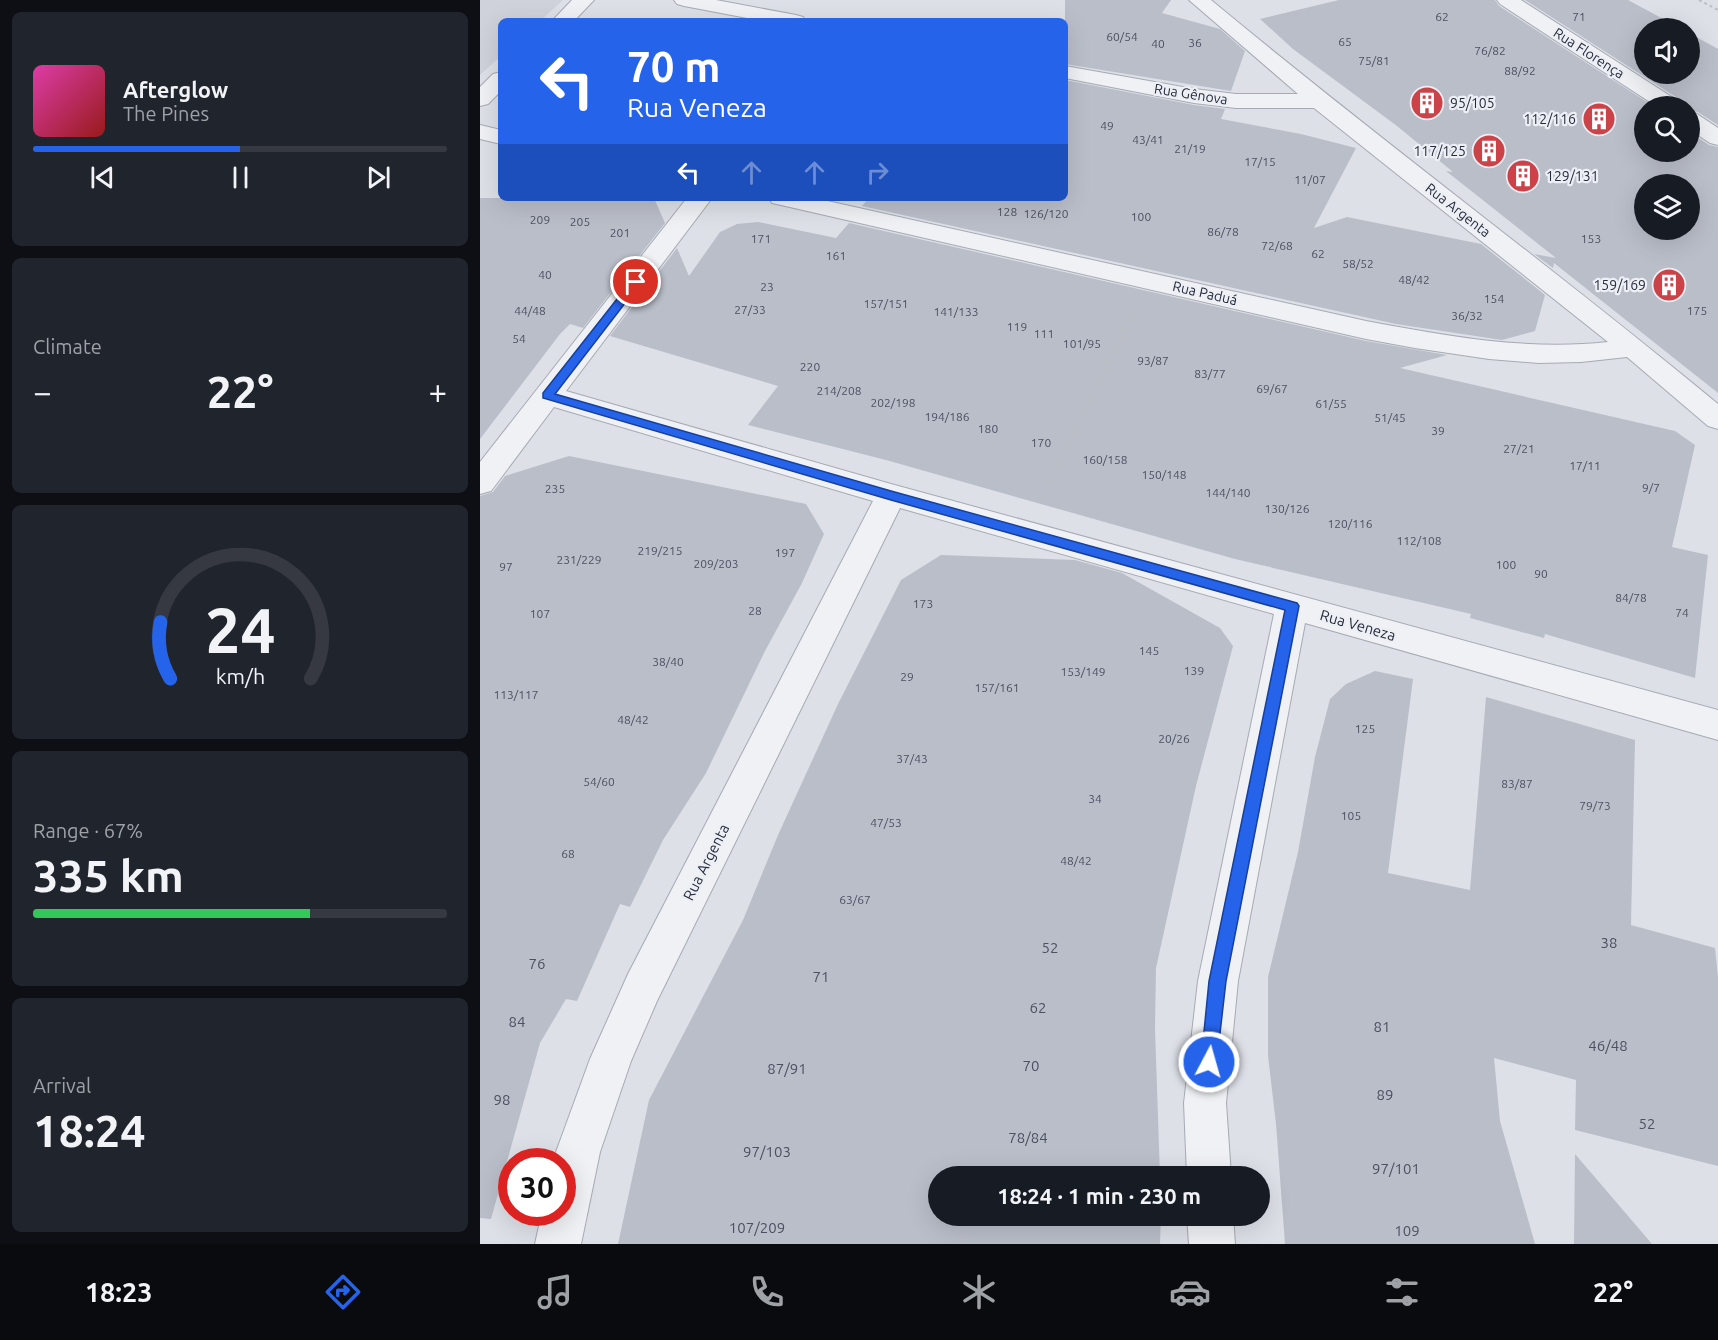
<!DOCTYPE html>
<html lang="en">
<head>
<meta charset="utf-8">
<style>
  :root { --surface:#171b24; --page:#20242c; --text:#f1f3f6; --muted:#9ea1a6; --line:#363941; --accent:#2563eb }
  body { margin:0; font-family:Ubuntu,sans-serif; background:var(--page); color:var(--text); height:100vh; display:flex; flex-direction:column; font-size:22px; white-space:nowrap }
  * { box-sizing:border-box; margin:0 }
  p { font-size:20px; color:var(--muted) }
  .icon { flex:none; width:33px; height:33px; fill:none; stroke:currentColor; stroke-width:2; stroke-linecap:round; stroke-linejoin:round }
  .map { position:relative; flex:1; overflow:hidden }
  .drawer { display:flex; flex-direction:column; gap:12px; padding:12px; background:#0d0f14; width:480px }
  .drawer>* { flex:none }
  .banner { position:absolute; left:18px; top:18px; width:570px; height:183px; border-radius:9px; box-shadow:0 6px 24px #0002; background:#2563eb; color:#fff; overflow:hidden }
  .buttons { position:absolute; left:1154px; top:18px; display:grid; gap:12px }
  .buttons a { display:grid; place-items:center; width:66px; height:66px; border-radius:50%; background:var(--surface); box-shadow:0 6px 24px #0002; font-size:30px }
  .speed { position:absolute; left:18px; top:1148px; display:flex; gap:12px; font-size:30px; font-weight:700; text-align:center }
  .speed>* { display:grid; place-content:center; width:78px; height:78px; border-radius:50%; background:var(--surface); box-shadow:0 6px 24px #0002; line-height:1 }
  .speed .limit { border:9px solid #d22; background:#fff; color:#111 }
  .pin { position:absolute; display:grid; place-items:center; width:51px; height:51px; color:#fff; margin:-26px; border:3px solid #fff; border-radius:50%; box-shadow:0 2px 6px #0007 }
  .me { position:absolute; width:66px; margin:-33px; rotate:6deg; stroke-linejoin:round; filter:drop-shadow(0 0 4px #0008) }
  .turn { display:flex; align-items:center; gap:21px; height:126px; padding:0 30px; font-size:27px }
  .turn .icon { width:78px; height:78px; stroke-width:2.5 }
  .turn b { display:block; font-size:42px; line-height:51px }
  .lanes { display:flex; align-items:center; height:57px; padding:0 30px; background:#0003; justify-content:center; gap:30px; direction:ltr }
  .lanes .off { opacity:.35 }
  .big { font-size:45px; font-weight:600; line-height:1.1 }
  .drawer .card { flex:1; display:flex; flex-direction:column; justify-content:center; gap:9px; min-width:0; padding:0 21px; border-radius:9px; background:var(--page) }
  .drawer .dial { align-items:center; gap:0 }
  .dial svg { height:156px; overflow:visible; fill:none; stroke:var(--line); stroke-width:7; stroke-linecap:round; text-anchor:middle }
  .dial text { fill:var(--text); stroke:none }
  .song { display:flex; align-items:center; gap:18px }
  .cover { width:72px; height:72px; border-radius:9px; background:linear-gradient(135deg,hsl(320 70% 55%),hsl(0 70% 35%)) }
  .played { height:6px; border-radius:3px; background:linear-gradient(90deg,var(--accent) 50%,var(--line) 50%) }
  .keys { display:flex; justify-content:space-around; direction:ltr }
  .heat { display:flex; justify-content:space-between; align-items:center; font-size:33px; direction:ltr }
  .charge { height:9px; border-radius:4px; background:linear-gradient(90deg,#34c759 67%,var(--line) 0) }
  .trip { position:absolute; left:448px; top:1166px; width:342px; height:60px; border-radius:30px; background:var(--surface); box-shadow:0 6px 24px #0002; font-weight:600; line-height:60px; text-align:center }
  .tabs { display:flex; height:96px; justify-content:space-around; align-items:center; background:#090b0e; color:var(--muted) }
  .tabs .icon { width:42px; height:42px }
  .tabs .active { color:var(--accent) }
  .tabs b { font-size:27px; color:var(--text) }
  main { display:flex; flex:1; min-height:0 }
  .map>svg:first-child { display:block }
  .built { fill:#cfd2db }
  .building { fill:#babec9; fill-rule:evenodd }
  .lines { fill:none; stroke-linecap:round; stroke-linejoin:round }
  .minor-casing { stroke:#a6aab4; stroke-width:2 }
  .path-far1 { stroke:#bbbec5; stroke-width:2; stroke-dasharray:3 3; stroke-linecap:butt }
  .path { stroke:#bbbec5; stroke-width:4; stroke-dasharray:4.5 4.5; stroke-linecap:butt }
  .minor { fill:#eff1f5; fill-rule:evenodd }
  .route { fill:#2563eb; stroke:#184099; stroke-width:1.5 }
  .labels { text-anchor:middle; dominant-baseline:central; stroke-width:4.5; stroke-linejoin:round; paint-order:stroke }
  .number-label { font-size:12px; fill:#4c5060 }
  .far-street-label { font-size:14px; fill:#272c3d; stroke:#eceff4 }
  .far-poi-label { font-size:14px; fill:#272c3d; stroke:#eceff4; text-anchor:end }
  .street-label { font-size:15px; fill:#272c3d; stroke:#eceff4 }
  .near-number-label { font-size:15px; fill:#4c5060 }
</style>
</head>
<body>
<main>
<section class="drawer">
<div class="card">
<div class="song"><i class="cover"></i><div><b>Afterglow</b><p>The Pines</p></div></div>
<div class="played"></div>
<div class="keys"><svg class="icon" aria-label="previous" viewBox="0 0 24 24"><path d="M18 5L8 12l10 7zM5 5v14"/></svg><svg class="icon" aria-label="pause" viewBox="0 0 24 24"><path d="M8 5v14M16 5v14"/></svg><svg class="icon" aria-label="next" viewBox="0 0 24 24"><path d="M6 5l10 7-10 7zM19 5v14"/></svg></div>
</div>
<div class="card"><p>Climate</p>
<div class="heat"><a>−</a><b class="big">22°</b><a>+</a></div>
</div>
<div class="card dial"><svg viewBox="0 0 100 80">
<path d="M14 69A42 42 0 1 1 86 69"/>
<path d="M14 69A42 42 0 0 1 9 40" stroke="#2563eb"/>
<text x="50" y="56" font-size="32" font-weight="700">24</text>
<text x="50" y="72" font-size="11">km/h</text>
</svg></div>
<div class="card"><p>Range · 67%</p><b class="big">335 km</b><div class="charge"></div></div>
<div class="card"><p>Arrival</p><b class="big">18:24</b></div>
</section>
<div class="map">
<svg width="1238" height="1244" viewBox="0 0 1238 1244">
  <rect width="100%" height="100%" fill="#dde0e7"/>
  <!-- built -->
  <polygon class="built" points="0,0 83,0 60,21 21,21 21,56 0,75"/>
  <!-- building -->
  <g class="building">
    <polygon points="585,0 691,0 682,13 740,29 765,51 751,91 585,64"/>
    <path d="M859,0H1015L1019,6L1173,106H1164V152H1209V132L1229,145L1238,147V393L1074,263L1073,268L1054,254L1076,258L966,171L973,172L917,126L813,49L780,19ZM1164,184H1209V230H1164Z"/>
    <polygon points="1045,0 1148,0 1200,28 1164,28 1164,74 1209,74 1209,33 1238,49 1238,125 1218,112 1209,110 1209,106 1203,106 1199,99"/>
    <polygon points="585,80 714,105 745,109 741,119 821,134 876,148 834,228 867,217 1001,244 1065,295 1055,331 1022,340 916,324 382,206 389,198 585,198"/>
    <polygon points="0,198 174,198 185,223 103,328 90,324 80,334 0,439"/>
    <polygon points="278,222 356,238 369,223 886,341 967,355 920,368 1195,431 1215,445 1192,547 1228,555 1215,678 1065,634 1064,638 990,618 991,614 755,559 406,460 268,425 298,386 130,336 197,248 209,276 240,232 257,224"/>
    <polygon points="89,456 326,504 344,534 322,583 285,651 226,773 183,840 150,907 140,904 97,1001 86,999 60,1043 11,1219 0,1218 0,496 13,492 25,476"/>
    <polygon points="461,555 595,560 642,573 740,628 753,646 716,786 676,968 675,1029 680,1176 459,1176 459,1215 681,1215 680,1244 138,1244 169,1100 263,920 298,835 358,704 421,580"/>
    <polygon points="895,671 933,679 908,873 990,890 1006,697 1155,740 1151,925 1235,948 1238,977 1238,1166 1095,1130 1096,1080 1014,1058 1020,1121 1055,1244 805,1244 796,1124 788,1056 788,977 818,852 835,757 850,699 866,684"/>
    <polygon points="1095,1154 1172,1244 1094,1244"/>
  </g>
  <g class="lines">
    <defs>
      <g id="minor">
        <polygon points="92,0 114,0 94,21 72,21"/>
        <polygon points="194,0 236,0 316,15 323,17 326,21 283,21 204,6 197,4"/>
        <path d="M709,0H731C897,138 1071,266 1238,404V429L1228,426L1147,357L1101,362L1059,363L1009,359L935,348L886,339L301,205L292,203L289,198H334L886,321C966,336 1046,351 1128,342L834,108H756L714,103L585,78V66L714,89L756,94H818Z"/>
        <polygon points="1017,0 1041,0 1198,101 1201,106 1176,106 1020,4"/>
        <polygon points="21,72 21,91 8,104 0,106 0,87 13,74"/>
        <polygon points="1209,112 1217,114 1238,128 1238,145 1230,143 1209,129"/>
        <polygon points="0,125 21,130 21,144 0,139"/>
        <polygon points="207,198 232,198 86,391 411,484 1238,710 1238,740 825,623 758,981 746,1103 751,1176 707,1176 704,1103 718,981 794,614 420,508 177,1001 151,1061 120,1152 101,1244 55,1244 62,1212 82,1212 82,1161 74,1161 76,1152 110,1059 148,974 393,501 74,407 11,491 0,494 0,462"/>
        <polygon points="707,1215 753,1215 755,1244 709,1244"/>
      </g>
    </defs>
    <!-- minor casing -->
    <use href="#minor" class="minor-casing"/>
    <!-- path-far1 -->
    <polyline class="path-far1" points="1219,0 1238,10"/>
    <!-- path -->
    <polyline class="path" points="560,500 655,311"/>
    <!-- minor -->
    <use href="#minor" class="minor"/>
  </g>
  <!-- route -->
  <polygon class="route" points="156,279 161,282 159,285 75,394 411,491 817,603 819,606 746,981 736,1068 729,1071 723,1068 721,1062 729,981 805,610 411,500 63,398 63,393 152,280"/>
  <!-- icons -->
  <defs>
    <symbol id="building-disc" viewBox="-11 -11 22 22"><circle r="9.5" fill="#cc4249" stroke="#eceff4"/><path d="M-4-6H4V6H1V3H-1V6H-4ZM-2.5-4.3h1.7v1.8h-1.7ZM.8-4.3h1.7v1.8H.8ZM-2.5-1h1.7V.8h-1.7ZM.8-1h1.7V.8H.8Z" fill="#fff"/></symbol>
  </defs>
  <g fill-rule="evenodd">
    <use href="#building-disc" x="928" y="84" width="38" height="38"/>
    <use href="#building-disc" x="1100" y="100" width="38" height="38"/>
    <use href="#building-disc" x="990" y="132" width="38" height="38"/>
    <use href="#building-disc" x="1024" y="157" width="38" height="38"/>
    <use href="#building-disc" x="1170" y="266" width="38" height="38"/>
  </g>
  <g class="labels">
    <!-- number labels -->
    <g class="number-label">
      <text x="962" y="16">62</text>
      <text x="1099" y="16">71</text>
      <text x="642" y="36">60/54</text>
      <text x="865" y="41">65</text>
      <text x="715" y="42">36</text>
      <text x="678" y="43">40</text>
      <text x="1010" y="50">76/82</text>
      <text x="894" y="60">75/81</text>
      <text x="1040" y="70">88/92</text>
      <text x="627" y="125">49</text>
      <text x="668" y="139">43/41</text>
      <text x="710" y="148">21/19</text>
      <text x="780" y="161">17/15</text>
      <text x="830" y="179">11/07</text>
      <text x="527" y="211">128</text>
      <text x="566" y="213">126/120</text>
      <text x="661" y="216">100</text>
      <text x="60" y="219">209</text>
      <text x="100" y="221">205</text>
      <text x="743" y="231">86/78</text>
      <text x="140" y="232">201</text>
      <text x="281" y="238">171</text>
      <text x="1111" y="238">153</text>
      <text x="797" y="245">72/68</text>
      <text x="838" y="253">62</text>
      <text x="356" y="255">161</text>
      <text x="878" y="263">58/52</text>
      <text x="65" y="274">40</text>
      <text x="934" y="279">48/42</text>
      <text x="287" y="286">23</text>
      <text x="1014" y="298">154</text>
      <text x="406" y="303">157/151</text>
      <text x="270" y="309">27/33</text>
      <text x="50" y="310">44/48</text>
      <text x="1217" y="310">175</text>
      <text x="476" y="311">141/133</text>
      <text x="987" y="315">36/32</text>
      <text x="537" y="326">119</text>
      <text x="564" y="333">111</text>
      <text x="39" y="338">54</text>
      <text x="602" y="343">101/95</text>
      <text x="673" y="360">93/87</text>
      <text x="330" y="366">220</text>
      <text x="730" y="373">83/77</text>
      <text x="792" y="388">69/67</text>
      <text x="359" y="390">214/208</text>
      <text x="413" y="402">202/198</text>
      <text x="851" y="403">61/55</text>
      <text x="467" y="416">194/186</text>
      <text x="910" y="417">51/45</text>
      <text x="508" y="428">180</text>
      <text x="958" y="430">39</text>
      <text x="561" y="442">170</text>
      <text x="1039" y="448">27/21</text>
      <text x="625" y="459">160/158</text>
      <text x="1105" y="465">17/11</text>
      <text x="684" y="474">150/148</text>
      <text x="1171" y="487">9/7</text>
      <text x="75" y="488">235</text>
      <text x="748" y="492">144/140</text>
      <text x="807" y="508">130/126</text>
      <text x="870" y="523">120/116</text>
      <text x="939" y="540">112/108</text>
      <text x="180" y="550">219/215</text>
      <text x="305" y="552">197</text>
      <text x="99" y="559">231/229</text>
      <text x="236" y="563">209/203</text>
      <text x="1026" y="564">100</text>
      <text x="26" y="566">97</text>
      <text x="1061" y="573">90</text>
      <text x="1151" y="597">84/78</text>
      <text x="443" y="603">173</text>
      <text x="275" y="610">28</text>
      <text x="1202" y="612">74</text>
      <text x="60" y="613">107</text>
      <text x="669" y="650">145</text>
      <text x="188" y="661">38/40</text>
      <text x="714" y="670">139</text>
      <text x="603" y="671">153/149</text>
      <text x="427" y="676">29</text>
      <text x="517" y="687">157/161</text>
      <text x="36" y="694">113/117</text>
      <text x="153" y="719">48/42</text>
      <text x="885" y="728">125</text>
      <text x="694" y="738">20/26</text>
      <text x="432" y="758">37/43</text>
      <text x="119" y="781">54/60</text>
      <text x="1037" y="783">83/87</text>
      <text x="615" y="798">34</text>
      <text x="1115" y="805">79/73</text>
      <text x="871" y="815">105</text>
      <text x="406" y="822">47/53</text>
      <text x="88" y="853">68</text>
      <text x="596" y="860">48/42</text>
      <text x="375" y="899">63/67</text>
    </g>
    <!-- far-street labels -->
    <g class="far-street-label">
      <text transform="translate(1109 53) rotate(33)">Rua Florença</text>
      <text transform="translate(711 94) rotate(9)">Rua Gênova</text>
      <text transform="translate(978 210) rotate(38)">Rua Argenta</text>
      <text transform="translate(725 293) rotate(13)">Rua Paduá</text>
    </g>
    <!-- far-poi labels -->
    <g class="far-poi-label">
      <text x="970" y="103" text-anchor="start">95/105</text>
      <text x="1096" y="119">112/116</text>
      <text x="986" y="151">117/125</text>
      <text x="1066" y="176" text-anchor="start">129/131</text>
      <text x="1166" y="285">159/169</text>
    </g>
    <!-- street labels -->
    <g class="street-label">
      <text transform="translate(878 625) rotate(16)">Rua Veneza</text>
      <text transform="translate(226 862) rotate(-63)">Rua Argenta</text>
    </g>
    <!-- near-number labels -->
    <g class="near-number-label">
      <text x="1129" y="942">38</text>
      <text x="570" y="947">52</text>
      <text x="57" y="963">76</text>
      <text x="341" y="976">71</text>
      <text x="558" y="1007">62</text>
      <text x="37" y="1021">84</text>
      <text x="902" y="1026">81</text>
      <text x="1128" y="1045">46/48</text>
      <text x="551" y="1065">70</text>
      <text x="307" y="1068">87/91</text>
      <text x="905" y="1094">89</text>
      <text x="22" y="1099">98</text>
      <text x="1167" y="1123">52</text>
      <text x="548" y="1137">78/84</text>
      <text x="287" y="1151">97/103</text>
      <text x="916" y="1168">97/101</text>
      <text x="277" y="1227">107/209</text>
      <text x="927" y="1230">109</text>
    </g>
  </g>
</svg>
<div class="buttons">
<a><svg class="icon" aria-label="sound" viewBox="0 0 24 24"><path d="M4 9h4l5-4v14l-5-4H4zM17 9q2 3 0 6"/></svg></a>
<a><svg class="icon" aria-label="search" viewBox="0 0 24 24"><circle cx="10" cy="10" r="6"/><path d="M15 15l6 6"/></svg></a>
<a><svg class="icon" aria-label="layers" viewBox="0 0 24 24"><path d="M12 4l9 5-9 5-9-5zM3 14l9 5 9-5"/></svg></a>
</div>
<div class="speed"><div class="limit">30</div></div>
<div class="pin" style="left:156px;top:282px;background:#d93025"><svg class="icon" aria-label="arrive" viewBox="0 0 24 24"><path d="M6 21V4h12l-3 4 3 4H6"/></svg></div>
<svg class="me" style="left:729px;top:1062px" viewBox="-20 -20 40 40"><circle r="17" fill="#2563eb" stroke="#fff" stroke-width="3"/><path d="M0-11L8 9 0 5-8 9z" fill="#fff"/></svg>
<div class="trip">18:24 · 1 min · 230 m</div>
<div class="banner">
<div class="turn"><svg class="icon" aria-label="left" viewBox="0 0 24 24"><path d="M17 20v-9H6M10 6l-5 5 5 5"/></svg><div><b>70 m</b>Rua Veneza</div></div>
<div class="lanes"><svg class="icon" aria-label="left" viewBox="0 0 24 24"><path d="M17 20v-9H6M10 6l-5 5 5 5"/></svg><svg class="icon off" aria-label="ahead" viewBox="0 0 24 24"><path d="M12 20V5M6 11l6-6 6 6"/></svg><svg class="icon off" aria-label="ahead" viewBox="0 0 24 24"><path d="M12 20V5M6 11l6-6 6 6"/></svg><svg class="icon off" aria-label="right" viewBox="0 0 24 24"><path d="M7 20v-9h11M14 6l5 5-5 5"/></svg></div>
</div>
</div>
</main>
<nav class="tabs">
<b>18:23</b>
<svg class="icon active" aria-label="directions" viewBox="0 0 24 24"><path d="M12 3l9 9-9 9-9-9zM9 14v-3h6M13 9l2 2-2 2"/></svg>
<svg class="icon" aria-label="music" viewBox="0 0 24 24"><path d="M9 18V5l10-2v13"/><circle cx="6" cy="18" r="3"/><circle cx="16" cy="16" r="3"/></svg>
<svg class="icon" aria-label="phone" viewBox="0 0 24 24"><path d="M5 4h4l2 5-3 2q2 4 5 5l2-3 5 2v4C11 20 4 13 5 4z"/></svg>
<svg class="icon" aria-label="climate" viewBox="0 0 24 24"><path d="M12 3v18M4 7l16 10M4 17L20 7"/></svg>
<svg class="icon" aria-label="car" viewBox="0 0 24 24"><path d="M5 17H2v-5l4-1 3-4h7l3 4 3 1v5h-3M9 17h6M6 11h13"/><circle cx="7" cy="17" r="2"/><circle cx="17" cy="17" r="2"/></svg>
<svg class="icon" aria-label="filters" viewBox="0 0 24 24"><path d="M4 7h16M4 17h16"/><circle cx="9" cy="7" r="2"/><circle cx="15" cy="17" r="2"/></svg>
<b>22°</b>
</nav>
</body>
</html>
